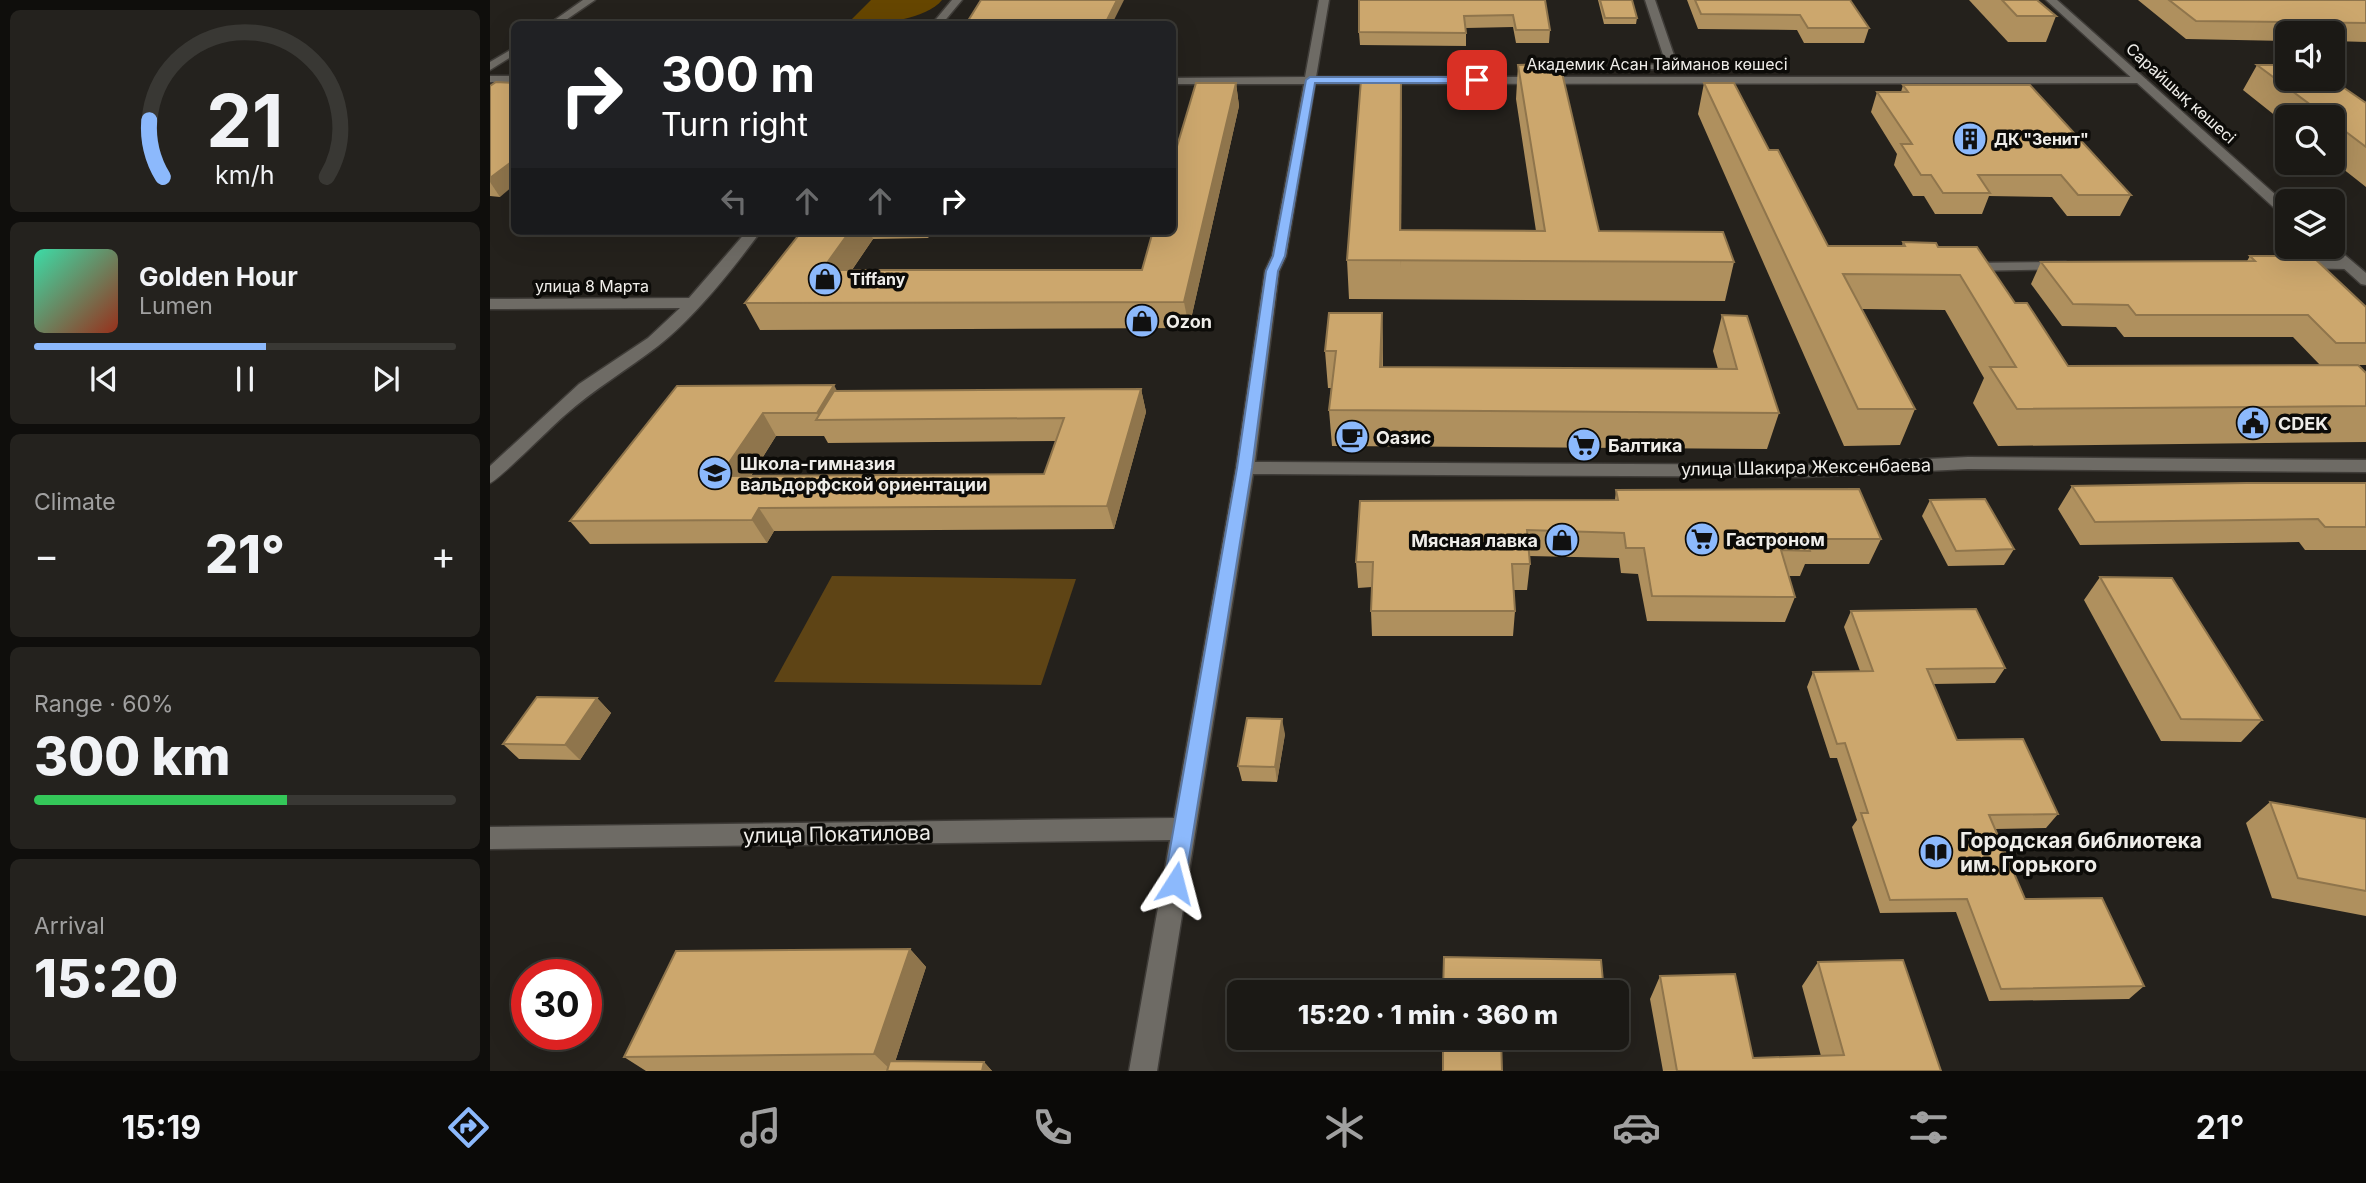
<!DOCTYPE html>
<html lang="en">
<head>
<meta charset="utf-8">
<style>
  :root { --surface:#1b1915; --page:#24221e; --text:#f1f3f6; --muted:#a0a0a0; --line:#393834; --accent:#8cb9fc }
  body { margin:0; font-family:Inter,sans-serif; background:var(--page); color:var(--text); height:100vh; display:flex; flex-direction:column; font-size:26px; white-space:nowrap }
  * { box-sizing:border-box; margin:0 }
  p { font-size:23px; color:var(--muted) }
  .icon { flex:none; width:38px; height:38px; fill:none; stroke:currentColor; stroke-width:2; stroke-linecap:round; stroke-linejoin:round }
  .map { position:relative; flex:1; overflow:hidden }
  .side { display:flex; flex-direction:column; gap:10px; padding:10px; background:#0f0e0c; width:490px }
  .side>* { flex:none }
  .top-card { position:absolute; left:21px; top:21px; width:665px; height:214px; border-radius:10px; box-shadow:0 7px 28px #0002,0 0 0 2px var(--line); background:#202124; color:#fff; overflow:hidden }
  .buttons { position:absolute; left:1785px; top:21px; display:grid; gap:14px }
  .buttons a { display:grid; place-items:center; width:70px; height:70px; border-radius:10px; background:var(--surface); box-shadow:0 7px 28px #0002,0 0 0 2px var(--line); font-size:35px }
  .speed { position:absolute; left:21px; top:959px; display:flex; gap:14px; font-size:35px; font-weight:700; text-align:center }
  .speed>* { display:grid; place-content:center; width:91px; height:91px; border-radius:50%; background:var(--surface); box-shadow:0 7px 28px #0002,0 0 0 2px var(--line); line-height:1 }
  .speed .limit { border:10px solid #d22; background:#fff; color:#111 }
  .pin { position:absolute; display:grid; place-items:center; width:60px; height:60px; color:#fff; margin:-30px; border-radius:14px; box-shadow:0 4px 10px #0006 }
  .me { position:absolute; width:77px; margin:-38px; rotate:9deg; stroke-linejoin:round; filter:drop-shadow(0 0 5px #0008) }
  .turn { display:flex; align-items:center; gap:24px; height:147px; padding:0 35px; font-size:32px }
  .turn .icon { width:91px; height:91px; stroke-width:2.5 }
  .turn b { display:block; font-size:49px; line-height:60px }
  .lanes { display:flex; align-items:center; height:66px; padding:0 35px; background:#0003; justify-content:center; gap:35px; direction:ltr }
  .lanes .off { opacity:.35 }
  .big { font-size:52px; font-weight:800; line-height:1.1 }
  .side .tile { flex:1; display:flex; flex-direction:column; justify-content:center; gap:10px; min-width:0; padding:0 24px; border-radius:10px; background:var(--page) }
  .side .dial { align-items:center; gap:0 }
  .dial svg { height:182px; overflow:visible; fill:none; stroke:var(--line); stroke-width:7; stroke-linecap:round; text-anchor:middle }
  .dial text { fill:var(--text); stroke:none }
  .song { display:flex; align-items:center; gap:21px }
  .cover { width:84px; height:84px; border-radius:10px; background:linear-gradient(135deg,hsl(160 70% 55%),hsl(10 70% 35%)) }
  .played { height:7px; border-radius:4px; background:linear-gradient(90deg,var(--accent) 55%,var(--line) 55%) }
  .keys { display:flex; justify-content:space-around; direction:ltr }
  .heat { display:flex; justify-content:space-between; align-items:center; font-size:38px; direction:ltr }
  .charge { height:10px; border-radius:5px; background:linear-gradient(90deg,#34c759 60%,var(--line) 0) }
  .trip { position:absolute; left:737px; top:980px; width:402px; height:70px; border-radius:10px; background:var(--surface); box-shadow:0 7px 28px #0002,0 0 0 2px var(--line); font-weight:800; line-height:70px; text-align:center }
  .menu { display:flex; height:112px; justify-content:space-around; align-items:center; background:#0b0a08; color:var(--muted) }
  .menu .icon { width:49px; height:49px }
  .menu .active { color:var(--accent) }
  .menu b { font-size:32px; color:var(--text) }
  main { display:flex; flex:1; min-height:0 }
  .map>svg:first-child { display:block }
  .green { fill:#5e4415 }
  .forest { fill:#664600 }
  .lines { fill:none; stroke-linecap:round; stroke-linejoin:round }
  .minor-casing { stroke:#3f3c38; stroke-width:3 }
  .tertiary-casing { stroke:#3f3c38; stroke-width:3 }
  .minor { fill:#6e6b65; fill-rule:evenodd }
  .tertiary { fill:#6e6b65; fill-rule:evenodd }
  .wall { fill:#af905e; fill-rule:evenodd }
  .shaded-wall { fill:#8f754c }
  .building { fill:#cca76d; stroke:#8f754c; stroke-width:2 }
  .route { fill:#8cb9fc; stroke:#5b78a4; stroke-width:2 }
  .labels { text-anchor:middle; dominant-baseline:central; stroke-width:7; stroke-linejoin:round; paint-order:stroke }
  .far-street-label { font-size:16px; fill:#efede9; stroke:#0c0b08 }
  .far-poi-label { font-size:16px; font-weight:bold; fill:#efede9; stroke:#0c0b08; text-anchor:start }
  .poi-label { font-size:18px; font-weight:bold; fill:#efede9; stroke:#0c0b08; text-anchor:start }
  .street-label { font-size:18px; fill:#efede9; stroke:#0c0b08 }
  .near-street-label { font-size:21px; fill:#efede9; stroke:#0c0b08 }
  .near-poi-label { font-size:21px; font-weight:bold; fill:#efede9; stroke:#0c0b08; text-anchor:start }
</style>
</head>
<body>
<main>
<section class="side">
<div class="tile dial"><svg viewBox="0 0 100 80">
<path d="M14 69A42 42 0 1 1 86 69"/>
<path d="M14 69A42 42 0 0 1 8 44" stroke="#8cb9fc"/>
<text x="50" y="56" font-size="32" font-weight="700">21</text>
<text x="50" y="72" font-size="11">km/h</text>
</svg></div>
<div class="tile">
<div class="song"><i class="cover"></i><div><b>Golden Hour</b><p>Lumen</p></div></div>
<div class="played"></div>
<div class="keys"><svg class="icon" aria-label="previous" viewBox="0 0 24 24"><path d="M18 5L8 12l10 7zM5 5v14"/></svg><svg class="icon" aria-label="pause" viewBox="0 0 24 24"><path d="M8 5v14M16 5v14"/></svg><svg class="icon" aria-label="next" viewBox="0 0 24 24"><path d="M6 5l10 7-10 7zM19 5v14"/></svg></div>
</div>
<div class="tile"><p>Climate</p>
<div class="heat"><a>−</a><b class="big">21°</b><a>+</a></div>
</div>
<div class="tile"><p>Range · 60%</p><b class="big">300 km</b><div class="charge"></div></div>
<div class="tile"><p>Arrival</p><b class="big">15:20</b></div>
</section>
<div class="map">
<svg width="1876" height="1071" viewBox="0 0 1876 1071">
  <rect width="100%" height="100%" fill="#24211c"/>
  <!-- green -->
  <polygon class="green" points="342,576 586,579 551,685 284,682"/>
  <!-- forest -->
  <path class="forest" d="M381,0H452C435,21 383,25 357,24Z"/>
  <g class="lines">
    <defs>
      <g id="minor">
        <polygon points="462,0 472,0 452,24 442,24"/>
        <polygon points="829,0 839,0 826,77 1651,77 1657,80 1651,83 825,84 796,256 789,271 765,462 1314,465 1478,457 1876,460 1876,472 1478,469 1314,477 763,474 667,1071 639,1071 680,840 0,849 0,827 684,818 746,468 775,271 782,256 814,84 682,84 682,78 815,77"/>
        <polygon points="1155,0 1165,0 1187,64 1229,64 1233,65 1233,69 1151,69 1151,65 1176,64"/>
        <rect x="0" y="76" width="24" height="6"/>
        <path d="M257,231H271C243,269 205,317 168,346C137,370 104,389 74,416C62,426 8,481 0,483V466L89,384L158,338L190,308L0,309V299L199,298Z"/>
        <polygon points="1806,261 1857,261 1864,265 1857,269 1801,268 1799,265"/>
        <polygon points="1576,262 1583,266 1581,269 1477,271 1470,267 1477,263"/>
      </g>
      <g id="tertiary">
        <polygon points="93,0 105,0 70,24 59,24"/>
        <polygon points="1556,0 1567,0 1797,205 1797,216 1792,215"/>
        <polygon points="24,48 24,55 0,70 0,62"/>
        <polygon points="1843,245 1876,273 1876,285 1871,284 1830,247"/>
      </g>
    </defs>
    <!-- minor casing -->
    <use href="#minor" class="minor-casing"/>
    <!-- tertiary casing -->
    <use href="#tertiary" class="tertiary-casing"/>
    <!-- minor -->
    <use href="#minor" class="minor"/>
    <!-- tertiary -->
    <use href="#tertiary" class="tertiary"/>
  </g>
  <!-- wall -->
  <g class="wall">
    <polygon points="1055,0 1060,30 1059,43 1026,43 1023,27 976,28 976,46 870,45 869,32"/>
    <polygon points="1108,0 1142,0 1147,18 1146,24 1114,24"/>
    <polygon points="1197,0 1360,0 1379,28 1374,43 1314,43 1307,30 1208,29"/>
    <polygon points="1479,0 1547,0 1566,16 1556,42 1518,42"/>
    <polygon points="1648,0 1876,0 1876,42 1843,41 1843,33 1797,33 1797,41 1696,39"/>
    <polygon points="1028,65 1109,231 1244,262 1235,301 859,299 857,260 911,80 911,230 1046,231 1026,99"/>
    <polygon points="1767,65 1876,103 1876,187 1843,161 1843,117 1797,117 1797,125 1753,90"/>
    <polygon points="746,83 749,106 699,328 270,330 255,303 312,231 442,231 438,238 383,239 362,270 652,270"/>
    <polygon points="1214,83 1279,150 1338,246 1412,246 1413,242 1448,247 1525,303 1578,366 1876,373 1876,442 1508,446 1483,403 1494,378 1455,310 1372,309 1425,409 1410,445 1354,446 1208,114"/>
    <polygon points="1413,85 1641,195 1630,216 1577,216 1562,197 1499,196 1492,214 1445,214 1434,196 1423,196 1404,165 1407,154 1381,112 1387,92 1411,92"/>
    <polygon points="0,86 10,197 0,196"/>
    <polygon points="1760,256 1876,307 1876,365 1830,365 1803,337 1634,337 1626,327 1572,326 1541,284 1551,262 1757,261"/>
    <polygon points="892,313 893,349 893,367 1228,369 1223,351 1232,315 1289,413 1277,449 842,446 839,410 841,388 838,388 835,351"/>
    <path d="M187,386L347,391L651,389L656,412L624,529L284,531L277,543L100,544L80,521ZM286,436H334L338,443L566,441L554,474L261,476Z"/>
    <polygon points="1876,483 1876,550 1815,550 1809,542 1590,545 1568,509 1582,486"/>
    <polygon points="1126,490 1391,539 1379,564 1315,564 1310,576 1298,576 1305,597 1295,622 1157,621 1148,574 1131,573 1129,558 1039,556 1040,564 1037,590 1024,590 1025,611 1023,636 882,636 881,611 882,587 868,588 866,562 1125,500"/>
    <polygon points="1440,500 1524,549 1514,565 1458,566 1432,516"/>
    <polygon points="1610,577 1772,720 1751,742 1671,741 1594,600"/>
    <polygon points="1361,611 1515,668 1505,683 1443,684 1467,740 1568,814 1556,828 1505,829 1535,899 1654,986 1639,999 1499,1001 1466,912 1390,913 1362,827 1367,820 1347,758 1340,758 1317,687 1323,672 1370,671 1354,627"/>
    <polygon points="107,698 121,713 90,760 29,759 13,744"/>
    <polygon points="795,734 787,782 752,781 748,766"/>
    <polygon points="1780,802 1876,819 1876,916 1782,898 1756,823"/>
    <polygon points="420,949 436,967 405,1062 494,1062 502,1071 156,1071 134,1057"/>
    <polygon points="1328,962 1451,1071 1173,1071 1160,999 1170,976 1263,1058 1331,1056 1312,986"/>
    <polygon points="953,1038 1112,1038 1111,1042 1011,1040"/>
  </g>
  <!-- shaded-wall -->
  <g class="shaded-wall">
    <polygon points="627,0 634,0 622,24 615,24"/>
    <polygon points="911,80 912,114 911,268 910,230"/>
    <polygon points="746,83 749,106 699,328 694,302"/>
    <polygon points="24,160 24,185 10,197 0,182 0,178"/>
    <polygon points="360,231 380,231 383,239 344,296 332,270"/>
    <polygon points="436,231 442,231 438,238"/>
    <polygon points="892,313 893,349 891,403 890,367"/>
    <polygon points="344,385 356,408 330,420 327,413"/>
    <polygon points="651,389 656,412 624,529 617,506"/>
    <polygon points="273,413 286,436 246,499 230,476"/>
    <polygon points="269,508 284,531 277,543 262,520"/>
    <polygon points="107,698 121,713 90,760 75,745"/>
    <polygon points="792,719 795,734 787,782 785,767"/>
    <polygon points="420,949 436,967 402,1071 384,1054"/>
    <polygon points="494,1062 502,1071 492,1071"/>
  </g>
  <!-- building -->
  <g class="building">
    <polygon points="491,0 627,0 615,24 476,24"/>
    <polygon points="869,0 1055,0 1060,30 1026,30 1023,15 974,16 976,33 869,32"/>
    <polygon points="1110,0 1142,0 1147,18 1115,18"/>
    <polygon points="1205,0 1360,0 1379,28 1318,28 1310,15 1211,14"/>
    <polygon points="1512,0 1547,0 1566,16 1527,16"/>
    <polygon points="1679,0 1876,0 1876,23 1706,21"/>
    <polygon points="1070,64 1109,231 1233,232 1244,262 857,260 871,80 911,80 910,230 1055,231 1028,65"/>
    <polygon points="1767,65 1797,65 1797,79 1841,79 1876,103 1876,147 1843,122 1843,117 1837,117"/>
    <polygon points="6,82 24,83 24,160 0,178 0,86"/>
    <polygon points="706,83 746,83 694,302 255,303 312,231 360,231 332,270 652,270 663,231 682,231 682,163"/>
    <polygon points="1214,83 1244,83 1279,150 1288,150 1338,246 1415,246 1413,242 1446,243 1448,247 1487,247 1525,303 1537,303 1578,366 1868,365 1876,373 1876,406 1527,409 1500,367 1526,367 1470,275 1353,274 1425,409 1368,409"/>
    <polygon points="1413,85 1540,85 1641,195 1588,195 1571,175 1488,175 1500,193 1453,193 1441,175 1431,175 1411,144 1422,144 1387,92 1418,92"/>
    <polygon points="1760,256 1822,256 1876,307 1876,343 1846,343 1818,315 1646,315 1638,305 1583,304 1551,262 1765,261"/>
    <polygon points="839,313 892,313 890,367 1247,369 1232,315 1257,316 1289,413 839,410 846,351 835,351"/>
    <polygon points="344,385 327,413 273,413 230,476 554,474 574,418 326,420 344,391 651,389 617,506 269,508 262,520 80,521 187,386"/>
    <polygon points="1756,483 1876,483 1876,527 1835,527 1828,519 1605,522 1582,486"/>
    <polygon points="1369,489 1391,539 1316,539 1320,551 1291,550 1305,597 1162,596 1154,548 1136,548 1134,533 1037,530 1040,564 1022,564 1025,611 881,611 883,562 866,562 870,501 1128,500 1126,490"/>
    <polygon points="1495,499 1524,549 1466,551 1440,500"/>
    <polygon points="1610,577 1682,578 1772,720 1691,719"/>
    <polygon points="1486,609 1515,668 1437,669 1467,740 1533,739 1568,814 1499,815 1535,899 1612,898 1654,986 1511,989 1477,899 1400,900 1371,813 1378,813 1355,743 1347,744 1323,672 1383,671 1361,611"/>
    <polygon points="47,697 107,698 75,745 13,744"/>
    <polygon points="757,718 792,719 785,767 748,766"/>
    <polygon points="1780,802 1876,819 1876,891 1808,878"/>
    <polygon points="420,949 384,1054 134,1057 186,951"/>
    <polygon points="954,957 1111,960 1114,992 953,992"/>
    <polygon points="1413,960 1451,1071 1187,1071 1170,976 1245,974 1263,1058 1354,1055 1328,962"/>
    <polygon points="953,1038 1011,1038 1012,1071 953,1071"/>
    <polygon points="400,1061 494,1062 492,1071 397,1071"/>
  </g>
  <!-- route -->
  <polygon class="route" points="820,77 987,77 992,80 987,83 825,83 795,256 788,271 762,468 695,883 692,890 685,893 677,890 674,883 747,468 776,271 783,256 816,80"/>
  <!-- icons -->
  <defs>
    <symbol id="building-disc" viewBox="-11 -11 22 22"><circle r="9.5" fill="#8cb9fc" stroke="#0c0b08"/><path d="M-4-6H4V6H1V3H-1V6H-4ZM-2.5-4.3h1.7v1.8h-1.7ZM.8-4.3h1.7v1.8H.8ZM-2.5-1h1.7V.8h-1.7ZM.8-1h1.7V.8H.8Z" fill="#111"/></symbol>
    <symbol id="shop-disc" viewBox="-11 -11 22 22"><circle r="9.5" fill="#8cb9fc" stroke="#0c0b08"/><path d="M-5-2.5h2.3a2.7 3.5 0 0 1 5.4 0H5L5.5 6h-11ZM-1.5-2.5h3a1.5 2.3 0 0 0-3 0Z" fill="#111"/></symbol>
    <symbol id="civic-disc" viewBox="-11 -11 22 22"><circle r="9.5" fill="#8cb9fc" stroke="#0c0b08"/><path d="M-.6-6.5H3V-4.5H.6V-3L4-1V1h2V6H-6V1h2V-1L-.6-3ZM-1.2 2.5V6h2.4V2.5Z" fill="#111"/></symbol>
    <symbol id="cafe-disc" viewBox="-11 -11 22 22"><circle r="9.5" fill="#8cb9fc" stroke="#0c0b08"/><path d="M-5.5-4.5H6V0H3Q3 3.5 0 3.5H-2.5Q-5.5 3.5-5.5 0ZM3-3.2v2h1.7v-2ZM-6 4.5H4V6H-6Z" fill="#111"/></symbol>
    <symbol id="supermarket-disc" viewBox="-11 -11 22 22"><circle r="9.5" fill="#8cb9fc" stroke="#0c0b08"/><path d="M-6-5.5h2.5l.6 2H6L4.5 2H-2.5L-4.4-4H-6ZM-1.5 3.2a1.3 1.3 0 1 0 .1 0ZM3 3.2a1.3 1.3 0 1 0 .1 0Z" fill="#111"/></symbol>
    <symbol id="school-disc" viewBox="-11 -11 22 22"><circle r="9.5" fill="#8cb9fc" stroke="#0c0b08"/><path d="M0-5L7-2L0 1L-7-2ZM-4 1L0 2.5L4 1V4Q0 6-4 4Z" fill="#111"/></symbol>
    <symbol id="library-disc" viewBox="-11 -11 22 22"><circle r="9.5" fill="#8cb9fc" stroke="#0c0b08"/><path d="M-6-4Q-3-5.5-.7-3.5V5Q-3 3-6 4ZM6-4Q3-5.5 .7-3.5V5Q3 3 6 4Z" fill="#111"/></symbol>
  </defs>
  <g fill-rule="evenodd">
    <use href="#building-disc" x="1461" y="120" width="38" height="38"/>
    <use href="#shop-disc" x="316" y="260" width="38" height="38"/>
    <use href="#shop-disc" x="633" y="302" width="38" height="38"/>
    <use href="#civic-disc" x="1744" y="404" width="38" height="38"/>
    <use href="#cafe-disc" x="843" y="418" width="38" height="38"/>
    <use href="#supermarket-disc" x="1075" y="426" width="38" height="38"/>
    <use href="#school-disc" x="206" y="454" width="38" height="38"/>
    <use href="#supermarket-disc" x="1193" y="520" width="38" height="38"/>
    <use href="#shop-disc" x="1053" y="521" width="38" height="38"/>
    <use href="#library-disc" x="1427" y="833" width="38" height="38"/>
  </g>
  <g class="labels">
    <!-- far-street labels -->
    <g class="far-street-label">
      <text x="1167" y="64">Академик Асан Тайманов көшесі</text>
      <text transform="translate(1691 93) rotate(42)">Сарайшық көшесі</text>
      <text x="102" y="286">улица 8 Марта</text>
    </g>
    <!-- far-poi labels -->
    <g class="far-poi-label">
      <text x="1504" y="139">ДК "Зенит"</text>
      <text x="360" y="279">Tiffany</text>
    </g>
    <!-- poi labels -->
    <g class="poi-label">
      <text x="676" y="321">Ozon</text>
      <text x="1788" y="423">CDEK</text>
      <text x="886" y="437">Оазис</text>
      <text x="1118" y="445">Балтика</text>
      <text x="250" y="463">Школа-гимназия<tspan x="250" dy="21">вальдорфской ориентации</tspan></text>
      <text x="1236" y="539">Гастроном</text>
      <text x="1048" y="540" text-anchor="end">Мясная лавка</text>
    </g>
    <!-- street labels -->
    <g class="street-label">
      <text transform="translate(1316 467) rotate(-1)">улица Шакира Жексенбаева</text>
    </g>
    <!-- near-street labels -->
    <g class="near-street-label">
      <text transform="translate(347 834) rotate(-1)">улица Покатилова</text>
    </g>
    <!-- near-poi labels -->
    <g class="near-poi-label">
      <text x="1470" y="840">Городская библиотека<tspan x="1470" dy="24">им. Горького</tspan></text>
    </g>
  </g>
</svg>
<div class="buttons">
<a><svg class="icon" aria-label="sound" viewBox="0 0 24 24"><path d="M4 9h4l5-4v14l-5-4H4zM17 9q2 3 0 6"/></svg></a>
<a><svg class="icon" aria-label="search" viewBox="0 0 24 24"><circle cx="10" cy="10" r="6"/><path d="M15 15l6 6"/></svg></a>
<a><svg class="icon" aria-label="layers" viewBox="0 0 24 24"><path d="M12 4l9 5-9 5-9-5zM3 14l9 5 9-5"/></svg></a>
</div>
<div class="speed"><div class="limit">30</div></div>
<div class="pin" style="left:987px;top:80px;background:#d93025"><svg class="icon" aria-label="arrive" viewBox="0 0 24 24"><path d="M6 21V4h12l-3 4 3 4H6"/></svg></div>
<svg class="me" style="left:685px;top:883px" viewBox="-20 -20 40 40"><path d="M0-17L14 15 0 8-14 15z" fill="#8cb9fc" stroke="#fff" stroke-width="4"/></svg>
<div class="trip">15:20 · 1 min · 360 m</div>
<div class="top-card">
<div class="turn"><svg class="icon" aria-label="right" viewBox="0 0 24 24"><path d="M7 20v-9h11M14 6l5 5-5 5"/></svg><div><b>300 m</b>Turn right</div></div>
<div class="lanes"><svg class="icon off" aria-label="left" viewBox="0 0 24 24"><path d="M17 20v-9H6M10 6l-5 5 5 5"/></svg><svg class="icon off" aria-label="ahead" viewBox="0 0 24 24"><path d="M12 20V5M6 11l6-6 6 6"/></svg><svg class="icon off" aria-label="ahead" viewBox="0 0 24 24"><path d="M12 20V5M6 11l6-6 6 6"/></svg><svg class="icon" aria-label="right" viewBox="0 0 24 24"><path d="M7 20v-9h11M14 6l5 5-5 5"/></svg></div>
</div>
</div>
</main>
<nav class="menu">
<b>15:19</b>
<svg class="icon active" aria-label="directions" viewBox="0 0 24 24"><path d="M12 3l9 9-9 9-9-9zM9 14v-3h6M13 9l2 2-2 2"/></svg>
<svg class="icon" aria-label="music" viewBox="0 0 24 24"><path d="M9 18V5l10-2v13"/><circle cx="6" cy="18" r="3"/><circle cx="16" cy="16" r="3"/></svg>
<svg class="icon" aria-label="phone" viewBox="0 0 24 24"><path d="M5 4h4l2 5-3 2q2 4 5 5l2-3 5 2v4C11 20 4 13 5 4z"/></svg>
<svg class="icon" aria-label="climate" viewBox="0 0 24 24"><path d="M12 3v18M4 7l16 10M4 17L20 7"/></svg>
<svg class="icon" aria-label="car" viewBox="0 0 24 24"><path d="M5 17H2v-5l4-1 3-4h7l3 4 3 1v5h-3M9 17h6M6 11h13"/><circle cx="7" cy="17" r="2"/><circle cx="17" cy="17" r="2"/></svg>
<svg class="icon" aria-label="filters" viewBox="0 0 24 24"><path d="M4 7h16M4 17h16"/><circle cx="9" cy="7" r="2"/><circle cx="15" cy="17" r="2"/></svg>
<b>21°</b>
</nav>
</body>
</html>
